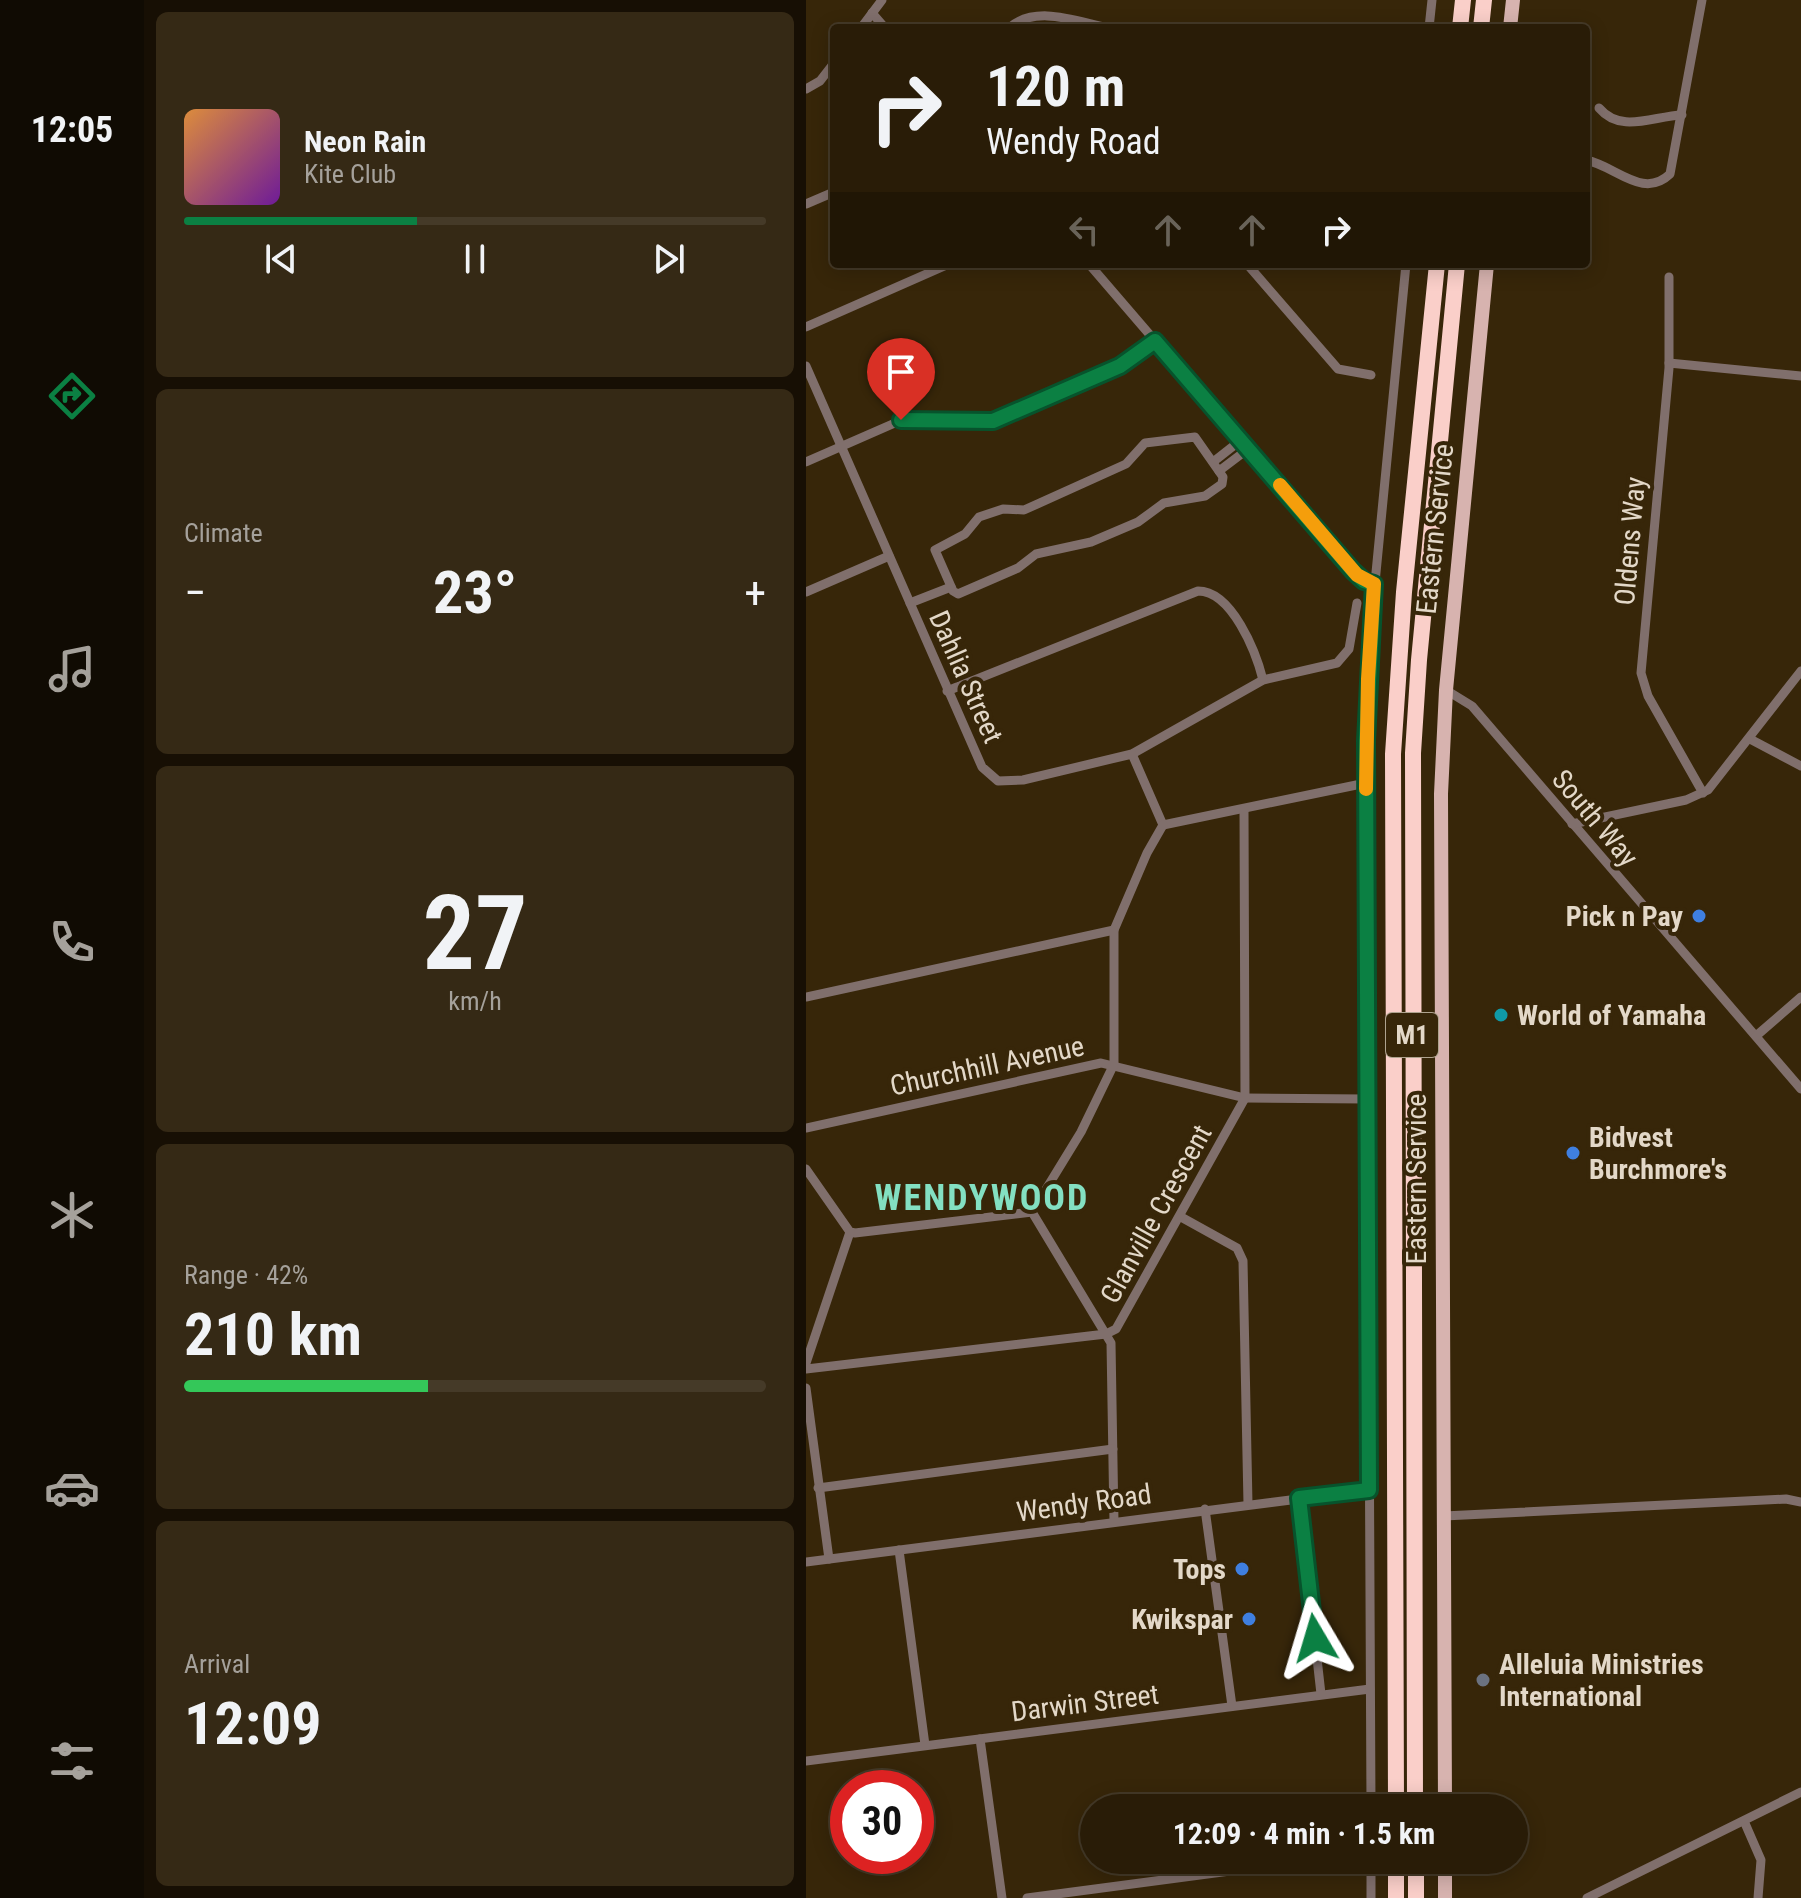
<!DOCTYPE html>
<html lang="en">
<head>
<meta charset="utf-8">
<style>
  :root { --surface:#291c07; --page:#352915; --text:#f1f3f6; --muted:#a5a19b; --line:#453a28; --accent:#0b8043 }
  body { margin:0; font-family:"Roboto Condensed",sans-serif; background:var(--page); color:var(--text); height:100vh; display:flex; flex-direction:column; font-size:30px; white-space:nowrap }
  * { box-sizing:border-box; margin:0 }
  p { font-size:26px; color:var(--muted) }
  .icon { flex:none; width:44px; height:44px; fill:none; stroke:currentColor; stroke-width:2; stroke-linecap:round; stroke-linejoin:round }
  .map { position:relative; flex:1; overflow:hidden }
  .panel { display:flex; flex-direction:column; gap:12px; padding:12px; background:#170f04; width:662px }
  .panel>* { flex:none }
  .banner { position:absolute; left:24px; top:24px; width:760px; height:244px; border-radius:8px; box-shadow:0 4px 20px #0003,0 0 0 2px var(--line); background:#291c07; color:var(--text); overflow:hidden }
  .speed { position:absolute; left:24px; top:1770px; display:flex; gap:16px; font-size:40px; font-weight:700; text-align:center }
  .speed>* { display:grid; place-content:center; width:104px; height:104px; border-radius:50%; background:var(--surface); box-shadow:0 4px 20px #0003,0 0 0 2px var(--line); line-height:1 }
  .speed .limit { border:12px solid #d22; background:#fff; color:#111 }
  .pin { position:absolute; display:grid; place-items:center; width:68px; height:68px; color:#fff; margin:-82px -34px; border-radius:50% 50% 50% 0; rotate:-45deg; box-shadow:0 0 8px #0007 }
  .pin .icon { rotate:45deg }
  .me { position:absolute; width:88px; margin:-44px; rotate:353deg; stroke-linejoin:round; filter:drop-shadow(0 0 6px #0008) }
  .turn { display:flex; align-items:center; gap:28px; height:168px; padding:0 24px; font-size:36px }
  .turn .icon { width:104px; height:104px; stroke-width:2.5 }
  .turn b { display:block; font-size:56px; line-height:68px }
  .lanes { display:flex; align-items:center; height:76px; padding:0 24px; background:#0003; justify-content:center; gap:40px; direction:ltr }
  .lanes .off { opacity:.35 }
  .big { font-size:60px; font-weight:700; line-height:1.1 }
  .panel .widget { flex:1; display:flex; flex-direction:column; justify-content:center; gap:12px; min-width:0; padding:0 28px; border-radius:12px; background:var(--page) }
  .panel .dial { align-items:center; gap:0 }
  .dial b { font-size:104px; line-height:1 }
  .song { display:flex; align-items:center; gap:24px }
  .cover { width:96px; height:96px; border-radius:12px; background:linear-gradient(135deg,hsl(30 70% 55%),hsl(280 70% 35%)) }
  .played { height:8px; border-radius:4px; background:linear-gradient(90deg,var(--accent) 40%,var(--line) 40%) }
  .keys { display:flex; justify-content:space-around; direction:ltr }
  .heat { display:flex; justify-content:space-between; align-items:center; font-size:44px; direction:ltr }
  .charge { height:12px; border-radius:6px; background:linear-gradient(90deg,#34c759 42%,var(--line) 0) }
  .trip { position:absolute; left:274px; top:1794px; width:448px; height:80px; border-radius:40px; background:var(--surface); box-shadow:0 4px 20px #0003,0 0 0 2px var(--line); font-weight:700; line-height:80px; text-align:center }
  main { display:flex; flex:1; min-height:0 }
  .tab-bar { display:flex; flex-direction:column; width:144px; justify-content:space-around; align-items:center; background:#100b03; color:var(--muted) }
  .tab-bar .icon { width:56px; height:56px }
  .tab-bar .current { color:var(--accent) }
  .tab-bar b { font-size:36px; color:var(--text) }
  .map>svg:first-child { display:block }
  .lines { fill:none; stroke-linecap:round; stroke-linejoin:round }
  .minor { stroke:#806f6c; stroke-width:9 }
  .primary { stroke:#d7b3af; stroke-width:14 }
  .motorway { stroke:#facfc9; stroke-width:16 }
  .route-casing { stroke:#07532c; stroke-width:20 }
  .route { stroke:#0b8043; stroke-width:14 }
  .slow { stroke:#f59e0b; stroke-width:14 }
  .shop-dot { fill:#3f7fe0; stroke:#372609; stroke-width:3 }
  .culture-dot { fill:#0f9aa8; stroke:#372609; stroke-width:3 }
  .worship-dot { fill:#6b7280; stroke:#372609; stroke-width:3 }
  .labels { text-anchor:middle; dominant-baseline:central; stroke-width:8; stroke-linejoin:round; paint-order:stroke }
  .shield { fill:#372609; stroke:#afa38f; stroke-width:2 }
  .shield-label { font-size:26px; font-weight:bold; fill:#e3d8c8 }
  .street-label { font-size:28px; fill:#e3d8c8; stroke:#372609 }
  .poi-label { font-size:28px; font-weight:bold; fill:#e3d8c8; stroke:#372609; text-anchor:end }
  .district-label { font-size:36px; font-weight:bold; letter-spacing:2px; fill:#83e0c2; stroke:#372609 }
</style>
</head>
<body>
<main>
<nav class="tab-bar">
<b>12:05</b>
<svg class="icon current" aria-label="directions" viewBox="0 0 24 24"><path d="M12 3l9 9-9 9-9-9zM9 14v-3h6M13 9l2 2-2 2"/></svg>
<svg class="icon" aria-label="music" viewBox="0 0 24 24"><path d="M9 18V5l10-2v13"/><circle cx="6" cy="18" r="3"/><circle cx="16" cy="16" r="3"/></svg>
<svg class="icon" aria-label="phone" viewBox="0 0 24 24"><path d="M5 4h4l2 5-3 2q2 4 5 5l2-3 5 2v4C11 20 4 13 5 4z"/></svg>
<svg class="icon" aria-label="climate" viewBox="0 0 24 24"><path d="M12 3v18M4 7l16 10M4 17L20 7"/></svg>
<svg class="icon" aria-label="car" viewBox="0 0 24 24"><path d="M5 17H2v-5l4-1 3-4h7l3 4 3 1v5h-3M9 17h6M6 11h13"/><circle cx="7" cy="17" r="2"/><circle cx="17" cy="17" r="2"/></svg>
<svg class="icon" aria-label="filters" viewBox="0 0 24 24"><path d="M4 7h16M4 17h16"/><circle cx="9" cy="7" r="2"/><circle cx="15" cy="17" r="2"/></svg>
</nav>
<section class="panel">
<div class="widget">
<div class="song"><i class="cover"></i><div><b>Neon Rain</b><p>Kite Club</p></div></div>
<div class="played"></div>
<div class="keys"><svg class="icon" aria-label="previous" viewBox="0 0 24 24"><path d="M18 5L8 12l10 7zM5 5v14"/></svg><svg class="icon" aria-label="pause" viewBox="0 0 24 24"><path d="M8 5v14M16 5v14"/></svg><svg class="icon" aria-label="next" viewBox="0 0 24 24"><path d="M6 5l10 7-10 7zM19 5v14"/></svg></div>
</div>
<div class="widget"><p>Climate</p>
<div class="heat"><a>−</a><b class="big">23°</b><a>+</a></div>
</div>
<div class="widget dial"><b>27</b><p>km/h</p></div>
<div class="widget"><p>Range · 42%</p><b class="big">210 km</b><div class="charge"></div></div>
<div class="widget"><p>Arrival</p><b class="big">12:09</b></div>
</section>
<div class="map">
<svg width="995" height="1898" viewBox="0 0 995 1898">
  <rect width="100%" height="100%" fill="#372609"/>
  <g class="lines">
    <!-- minor -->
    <g class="minor">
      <polyline points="66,13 79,28"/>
      <polyline points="55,28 76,0"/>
      <path d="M203,28C230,4 272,22 303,28"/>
      <polyline points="623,28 626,0"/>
      <polyline points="0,89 14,81 28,63"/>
      <path d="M793,108C815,134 847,116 876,115"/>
      <path d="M780,160C810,166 837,200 864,174L896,0"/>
      <polyline points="0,204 28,192"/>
      <polyline points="283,264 547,571 558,581 568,584"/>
      <polyline points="441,264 532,369 565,375"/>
      <polyline points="863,277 863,368 835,673 842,696 897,793"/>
      <polyline points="0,327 143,264"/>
      <polyline points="863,363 995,376"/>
      <polyline points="0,366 176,767 192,781 217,780 326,754 457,680 531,663 543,649 551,603"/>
      <polygon points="389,437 417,477 416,484 399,496 358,503 332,522 285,542 230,554 212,568 152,594 147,591 129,550 159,534 173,517 197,509 218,510 320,464 339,443"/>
      <polyline points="0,462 98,419 176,423 194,419 314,366 349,341"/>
      <polyline points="407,462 435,440"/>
      <polyline points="413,471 442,449"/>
      <polyline points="0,592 83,556"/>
      <polyline points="104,603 145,587"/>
      <polyline points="640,690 666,706 995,1089"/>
      <path d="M141,691L392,591C426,591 450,652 457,680"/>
      <polyline points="944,739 995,766"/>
      <polyline points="326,754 357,825"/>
      <polyline points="766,824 880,800 902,790 995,671"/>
      <polyline points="357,825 560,783"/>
      <polyline points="0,997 308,930"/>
      <polyline points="950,1036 995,997"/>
      <polyline points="0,1128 295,1063 439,1098 560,1099"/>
      <polyline points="0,1169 44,1232 49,1233 226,1212 275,1132 308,1064 308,930 341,853 357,825"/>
      <polyline points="226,1212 305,1343 308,1522"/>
      <polyline points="375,1217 431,1248 437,1261 442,1504"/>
      <polyline points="0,1363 44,1232"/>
      <polyline points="0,1369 300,1334 310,1329 439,1098 438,809"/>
      <polyline points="0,1388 23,1559"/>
      <polyline points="12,1488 307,1449"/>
      <polyline points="493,1498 515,1694"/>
      <polyline points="399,1509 426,1706"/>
      <polyline points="638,1516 980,1499 995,1502"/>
      <polyline points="93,1550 119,1745"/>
      <polyline points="0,1562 563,1490"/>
      <polyline points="174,1739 196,1898"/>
      <polyline points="0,1761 564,1689"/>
      <polyline points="565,1808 560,741 565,624 600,264"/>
      <polyline points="938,1821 955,1860 952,1898"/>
      <polyline points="565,1860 565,1898"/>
      <polyline points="221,1898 507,1860"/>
      <polyline points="781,1898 995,1792"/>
    </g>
    <!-- primary -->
    <g class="primary">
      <polyline points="704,28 707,0"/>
      <polyline points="639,1808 635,794 640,690 681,264"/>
      <polyline points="639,1860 639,1898"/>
    </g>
    <!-- motorway -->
    <g class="motorway">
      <polyline points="654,28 657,0"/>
      <polyline points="675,28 678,0"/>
      <polyline points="590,1808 587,754 598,592 631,264"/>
      <polyline points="609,1808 607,753 613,660 651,264"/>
      <polyline points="590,1860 590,1898"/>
      <polyline points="610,1860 610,1898"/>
    </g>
  </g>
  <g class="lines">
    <defs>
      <polyline id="route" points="95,420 187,421 314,366 349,341 547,571 558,581 568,584 560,741 563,1490 493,1498 509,1638"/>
    </defs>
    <!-- route casing -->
    <use href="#route" class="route-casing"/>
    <!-- route -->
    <use href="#route" class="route"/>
    <!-- slow -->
    <polyline class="slow" points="474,485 551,575 568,584 562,679 560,789"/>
  </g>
  <!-- markers -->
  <g class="shop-dot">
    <circle cx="893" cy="916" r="8"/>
    <circle cx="767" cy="1153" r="8"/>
    <circle cx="436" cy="1569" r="8"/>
    <circle cx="443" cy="1619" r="8"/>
  </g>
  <circle class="culture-dot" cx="695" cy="1015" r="8"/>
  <circle class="worship-dot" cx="677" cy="1680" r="8"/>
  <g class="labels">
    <!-- shield labels -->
    <rect class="shield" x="580" y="1013" width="52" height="44" rx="6"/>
    <g class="shield-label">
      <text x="606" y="1035">M1</text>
    </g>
    <!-- street labels -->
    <g class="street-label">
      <text transform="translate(629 529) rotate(-84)">Eastern Service</text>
      <text transform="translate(824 541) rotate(-85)">Oldens Way</text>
      <text transform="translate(160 677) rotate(66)">Dahlia Street</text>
      <text transform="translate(789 818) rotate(50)">South Way</text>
      <text transform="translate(181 1066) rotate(-12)">Churchhill Avenue</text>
      <text transform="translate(610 1179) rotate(-90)">Eastern Service</text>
      <text transform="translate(350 1214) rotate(-61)">Glanville Crescent</text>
      <text transform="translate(278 1503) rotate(-8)">Wendy Road</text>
      <text transform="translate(279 1703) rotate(-7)">Darwin Street</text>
    </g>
    <!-- poi labels -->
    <g class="poi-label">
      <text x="877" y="916">Pick n Pay</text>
      <text x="711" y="1015" text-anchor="start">World of Yamaha</text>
      <text x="783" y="1137" text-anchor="start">Bidvest<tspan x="783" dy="32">Burchmore's</tspan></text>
      <text x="420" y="1569">Tops</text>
      <text x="427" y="1619">Kwikspar</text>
      <text x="693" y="1664" text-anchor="start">Alleluia Ministries<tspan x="693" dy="32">International</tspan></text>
    </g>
    <!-- district labels -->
    <g class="district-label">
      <text x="176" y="1198">WENDYWOOD</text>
    </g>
  </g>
</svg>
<div class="speed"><div class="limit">30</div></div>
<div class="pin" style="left:95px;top:420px;background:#d93025"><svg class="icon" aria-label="arrive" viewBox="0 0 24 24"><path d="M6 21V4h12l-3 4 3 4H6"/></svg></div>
<svg class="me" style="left:509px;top:1638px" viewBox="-20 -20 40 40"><path d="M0-17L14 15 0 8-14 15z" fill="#0b8043" stroke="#fff" stroke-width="4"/></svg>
<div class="trip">12:09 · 4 min · 1.5 km</div>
<div class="banner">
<div class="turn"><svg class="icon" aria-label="right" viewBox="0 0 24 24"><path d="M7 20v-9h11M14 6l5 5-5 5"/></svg><div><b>120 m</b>Wendy Road</div></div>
<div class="lanes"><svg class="icon off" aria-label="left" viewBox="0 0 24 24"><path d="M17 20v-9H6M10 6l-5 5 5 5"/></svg><svg class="icon off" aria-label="ahead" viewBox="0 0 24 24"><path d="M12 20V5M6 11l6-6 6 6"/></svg><svg class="icon off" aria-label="ahead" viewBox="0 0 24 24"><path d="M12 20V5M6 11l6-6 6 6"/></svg><svg class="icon" aria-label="right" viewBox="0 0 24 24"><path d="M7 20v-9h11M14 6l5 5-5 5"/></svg></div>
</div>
</div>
</main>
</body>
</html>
